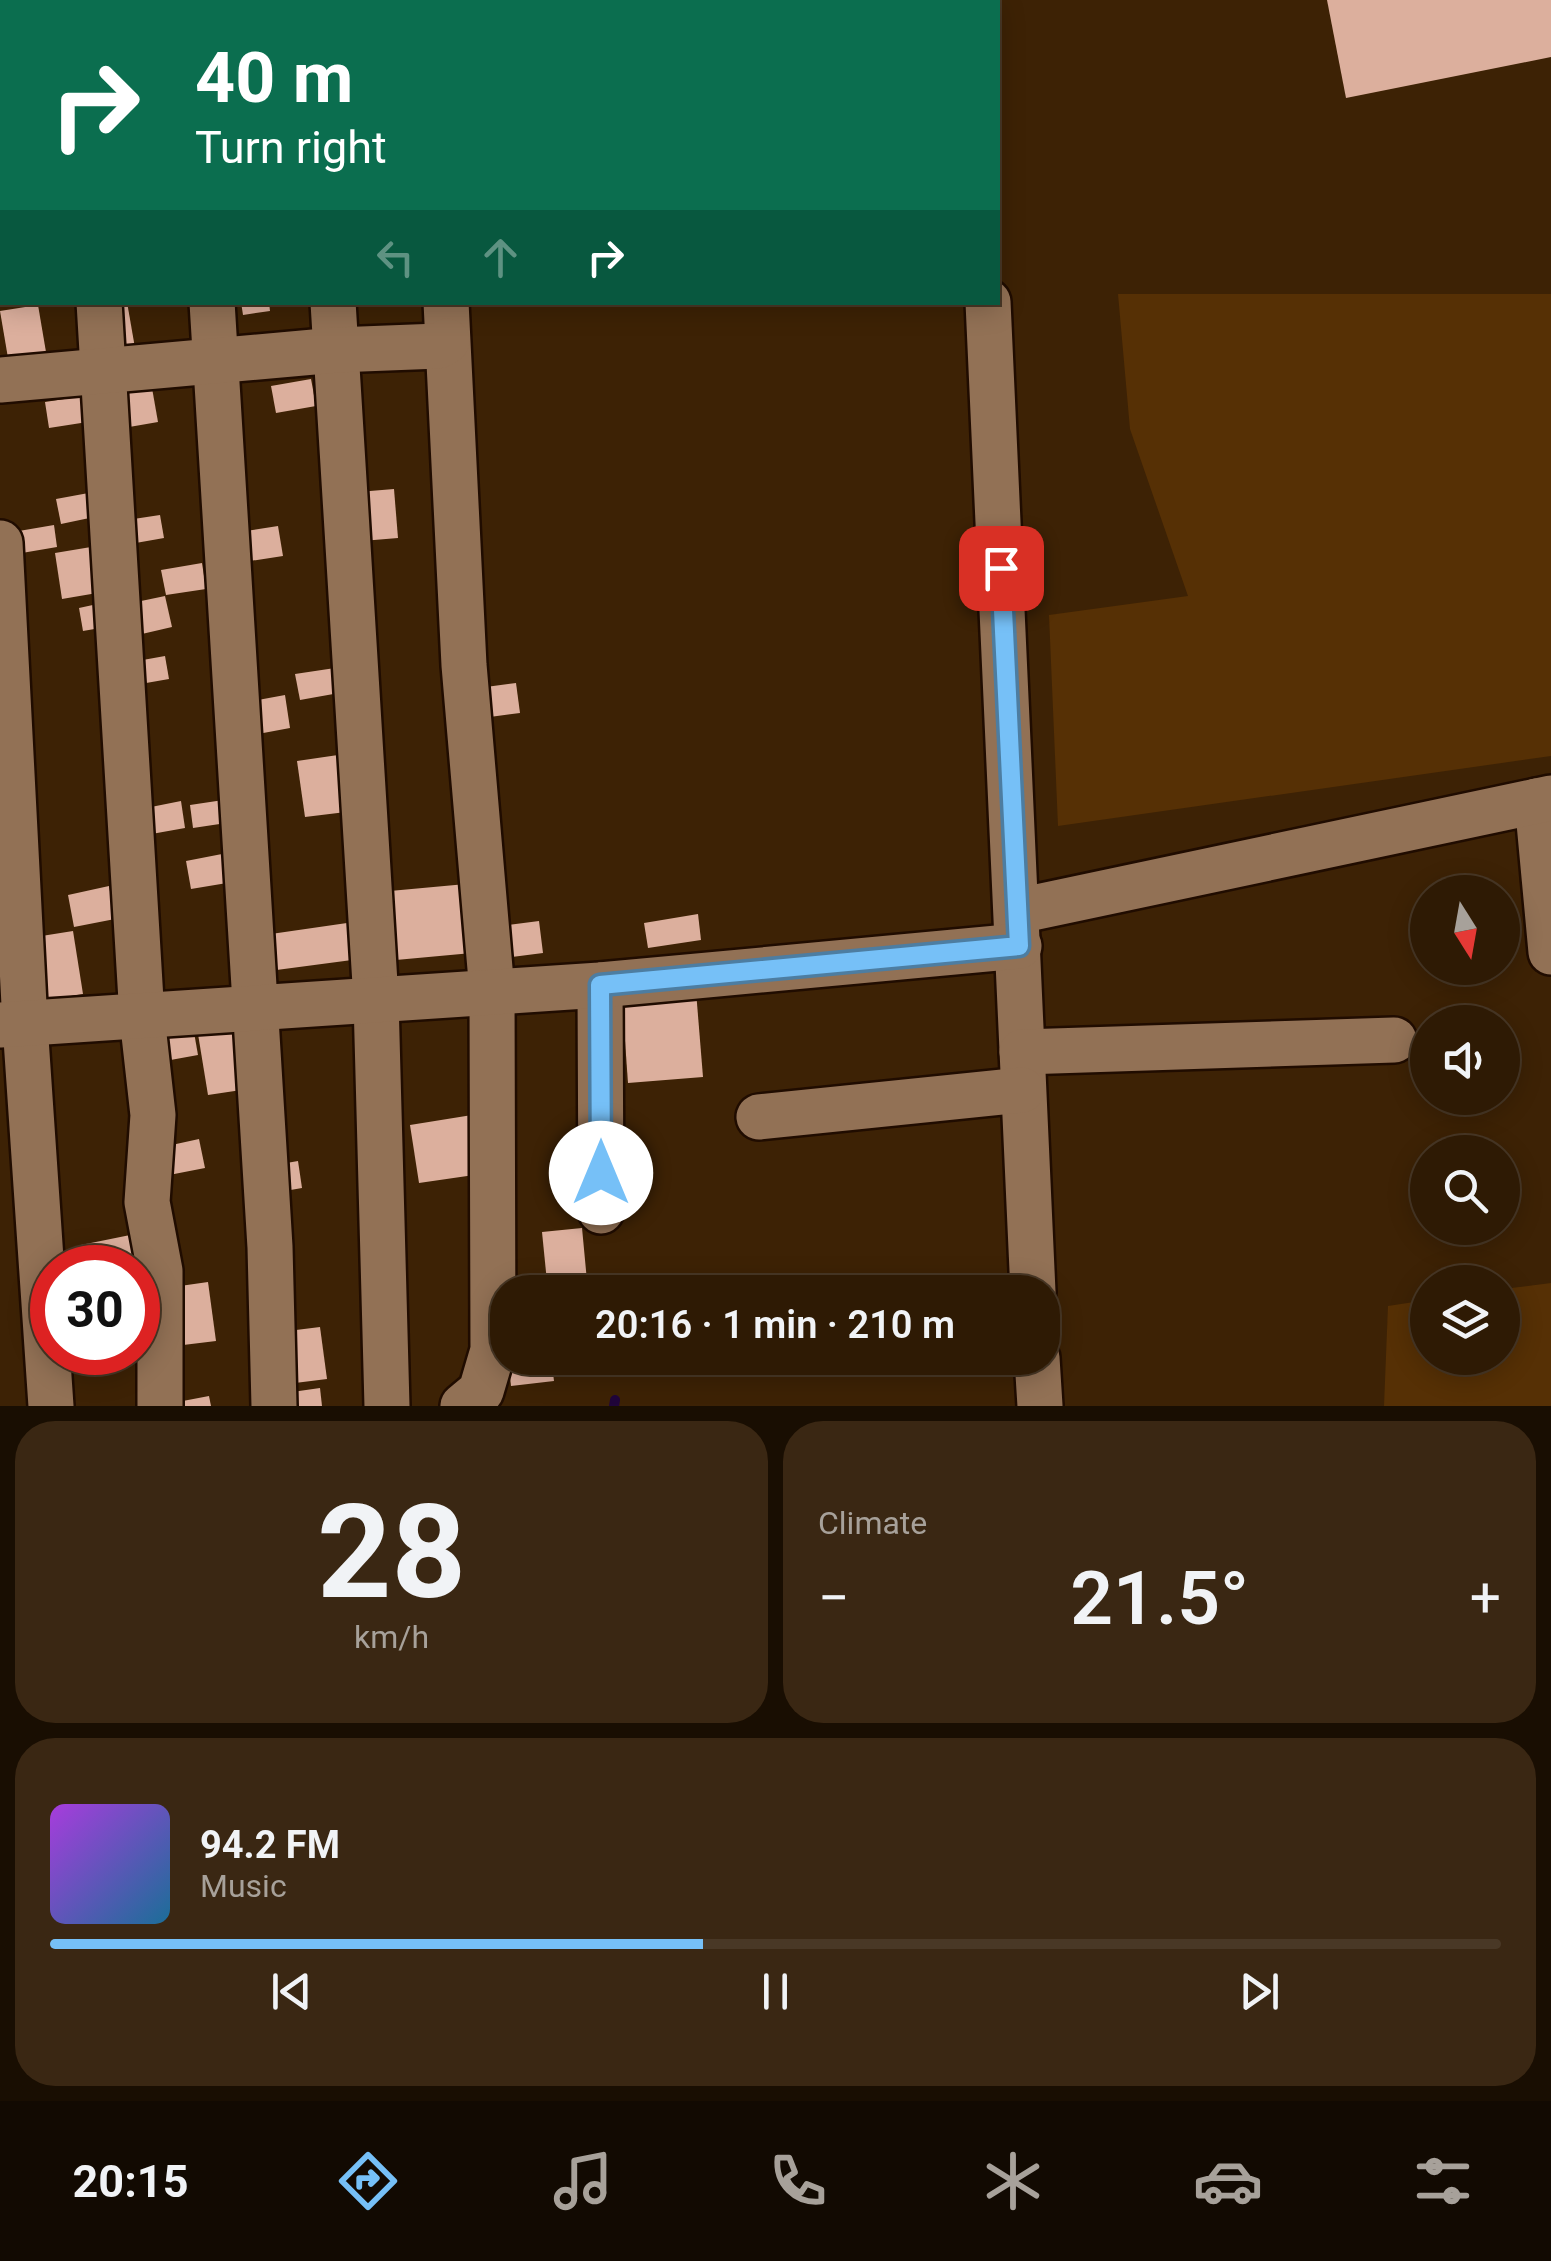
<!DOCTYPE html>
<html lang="en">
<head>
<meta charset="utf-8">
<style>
  :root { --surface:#2e1a04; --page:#3a2713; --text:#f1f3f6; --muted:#a7a19a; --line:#493826; --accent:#76c0f7 }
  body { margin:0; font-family:Roboto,sans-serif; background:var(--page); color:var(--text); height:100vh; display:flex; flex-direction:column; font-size:38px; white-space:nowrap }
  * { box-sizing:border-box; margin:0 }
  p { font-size:32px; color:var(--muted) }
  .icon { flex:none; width:55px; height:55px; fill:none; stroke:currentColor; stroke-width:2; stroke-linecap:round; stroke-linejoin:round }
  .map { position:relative; height:1406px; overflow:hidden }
  .side { display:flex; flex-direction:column; gap:15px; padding:15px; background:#190e02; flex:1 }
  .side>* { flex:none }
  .guide { position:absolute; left:0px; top:0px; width:1000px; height:305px; box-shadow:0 5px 25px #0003,0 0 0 2px var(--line); background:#0b6e4f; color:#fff; overflow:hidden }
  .needle { width:65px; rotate:169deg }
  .fabs { position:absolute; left:1410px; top:875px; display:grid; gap:20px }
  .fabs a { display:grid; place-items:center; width:110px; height:110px; border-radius:50%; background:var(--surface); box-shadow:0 5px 25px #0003,0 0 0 2px var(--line); font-size:50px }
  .speed { position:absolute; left:30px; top:1245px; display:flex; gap:20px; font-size:50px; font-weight:700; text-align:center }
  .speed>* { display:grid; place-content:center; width:130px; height:130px; border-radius:50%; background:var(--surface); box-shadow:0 5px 25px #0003,0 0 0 2px var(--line); line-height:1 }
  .speed .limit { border:15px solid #d22; background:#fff; color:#111 }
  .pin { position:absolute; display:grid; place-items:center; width:85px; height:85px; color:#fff; margin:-42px; border-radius:20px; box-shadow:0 5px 15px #0006 }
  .me { position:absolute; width:110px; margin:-55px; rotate:0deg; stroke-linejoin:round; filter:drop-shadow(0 0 8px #0008) }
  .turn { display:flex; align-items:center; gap:35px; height:210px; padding:0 30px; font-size:45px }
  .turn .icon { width:130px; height:130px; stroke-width:2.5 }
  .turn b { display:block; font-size:70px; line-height:85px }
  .lanes { display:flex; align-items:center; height:95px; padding:0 30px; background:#0003; justify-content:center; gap:50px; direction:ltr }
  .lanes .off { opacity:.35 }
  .big { font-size:75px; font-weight:600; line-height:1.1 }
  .side .card { flex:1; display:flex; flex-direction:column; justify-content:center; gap:15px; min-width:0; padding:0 35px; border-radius:40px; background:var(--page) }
  .side .dial { align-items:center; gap:0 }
  .dial b { font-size:130px; line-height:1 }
  .song { display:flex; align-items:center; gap:30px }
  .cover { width:120px; height:120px; border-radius:15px; background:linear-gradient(135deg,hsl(280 70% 55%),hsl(200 70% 35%)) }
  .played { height:10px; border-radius:5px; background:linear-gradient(90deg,var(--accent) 45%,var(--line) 45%) }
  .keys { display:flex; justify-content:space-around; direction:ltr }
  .heat { display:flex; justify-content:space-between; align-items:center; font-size:55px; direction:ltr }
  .side .tiles { flex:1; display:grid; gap:15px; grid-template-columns:1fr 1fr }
  .card:last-child { grid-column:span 2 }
  .trip { position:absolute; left:490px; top:1275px; width:570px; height:100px; border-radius:40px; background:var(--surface); box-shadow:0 5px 25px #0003,0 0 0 2px var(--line); font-weight:600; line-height:100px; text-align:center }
  .dock { display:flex; height:160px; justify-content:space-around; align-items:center; background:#120a02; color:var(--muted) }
  .dock .icon { width:70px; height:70px }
  .dock .active { color:var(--accent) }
  .dock b { font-size:45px; color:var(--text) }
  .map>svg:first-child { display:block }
  .green { fill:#563005 }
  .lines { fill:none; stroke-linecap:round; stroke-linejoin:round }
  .stream { stroke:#20053a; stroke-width:10 }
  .building { fill:#dcaf9d }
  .minor-casing { stroke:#200c00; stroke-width:50 }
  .minor { stroke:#927155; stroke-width:45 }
  .route-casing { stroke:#4d7da1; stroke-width:25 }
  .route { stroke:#76c0f7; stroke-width:18 }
</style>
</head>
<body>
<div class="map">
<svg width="1551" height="1406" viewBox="0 0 1551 1406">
  <rect width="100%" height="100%" fill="#3d2205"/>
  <!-- green -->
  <g class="green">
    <polygon points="431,0 938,0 938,2 432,2"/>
    <polygon points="1118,294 1551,294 1551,756 1058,826 1049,615 1188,596 1130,429"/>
    <polygon points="1551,1283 1551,1406 1384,1406 1388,1306 1427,1300 1428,1358 1502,1358 1503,1289"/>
  </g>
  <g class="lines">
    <!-- stream -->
    <polyline class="stream" points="614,1406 615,1400"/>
  </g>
  <!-- building -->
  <g class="building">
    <polygon points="1327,0 1551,0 1551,57 1346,98"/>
    <polygon points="110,302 127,302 135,348 118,351"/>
    <polygon points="241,302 269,302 270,311 243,315"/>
    <polygon points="38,305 46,352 8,358 0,311"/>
    <polygon points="311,379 316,406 276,413 271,386"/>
    <polygon points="152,388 158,422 112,430 108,396"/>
    <polygon points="90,395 94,421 49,428 45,402"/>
    <polygon points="394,489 398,538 362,541 358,492"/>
    <polygon points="94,492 99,516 61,524 56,499"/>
    <polygon points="160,515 164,538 130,544 127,520"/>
    <polygon points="54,525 57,547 16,554 13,532"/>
    <polygon points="278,526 283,556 237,563 233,533"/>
    <polygon points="97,546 103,592 62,599 55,553"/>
    <polygon points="202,563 206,589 166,595 161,570"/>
    <polygon points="165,596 172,627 129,637 122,605"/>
    <polygon points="102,603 106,627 83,631 79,608"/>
    <polygon points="165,656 169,679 129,686 126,663"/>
    <polygon points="335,668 339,693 300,700 295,674"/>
    <polygon points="516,683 520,713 475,719 471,689"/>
    <polygon points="285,695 290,728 252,735 247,702"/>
    <polygon points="338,755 346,812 305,817 297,761"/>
    <polygon points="230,799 233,822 193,828 190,805"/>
    <polygon points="181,801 185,828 146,835 141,809"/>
    <polygon points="222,854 227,883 191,889 186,861"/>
    <polygon points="466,884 472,953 385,961 379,892"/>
    <polygon points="109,886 115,919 74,927 68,895"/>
    <polygon points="698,914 701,940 648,948 644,923"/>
    <polygon points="539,921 543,953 497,959 493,927"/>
    <polygon points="347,923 352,960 269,971 264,935"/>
    <polygon points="73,931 83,994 40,1001 29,938"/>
    <polygon points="696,991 703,1077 628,1083 622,998"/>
    <polygon points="192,1021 198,1055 154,1063 148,1029"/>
    <polygon points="237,1021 248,1089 208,1095 197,1028"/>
    <polygon points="472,1115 481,1174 419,1183 410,1125"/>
    <polygon points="199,1139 205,1168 164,1176 158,1148"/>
    <polygon points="298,1161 302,1188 279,1192 275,1165"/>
    <polygon points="582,1228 588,1292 548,1292 542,1232"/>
    <polygon points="140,1233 138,1277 138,1268 86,1268 81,1245"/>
    <polygon points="208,1282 216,1341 175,1346 166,1288"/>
    <polygon points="320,1327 327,1379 287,1384 280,1332"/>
    <polygon points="508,1358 551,1358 554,1381 511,1386"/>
    <polygon points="320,1388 322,1406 280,1406 278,1394"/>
    <polygon points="209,1396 211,1406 167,1406 167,1404"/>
  </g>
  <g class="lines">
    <defs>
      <g id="minor">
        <polyline points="81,0 81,2"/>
        <polyline points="189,0 189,2"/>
        <polyline points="313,0 313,2"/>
        <polyline points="419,0 419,2"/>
        <polyline points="973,0 973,2"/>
        <polyline points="99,302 142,1017 153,1115 147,1202 160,1271 160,1406"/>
        <polyline points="212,302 270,1247 274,1406"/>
        <polyline points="333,302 376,1000 387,1406"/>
        <polyline points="446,302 464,665 492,992 493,1350 481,1391 463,1406"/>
        <polyline points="988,302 1033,1292"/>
        <polyline points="0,380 336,350 439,346 447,341"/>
        <polyline points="0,543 25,1024 51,1406"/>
        <polyline points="1537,801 1551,952"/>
        <polyline points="1018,911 1551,798"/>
        <polyline points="600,985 601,1211"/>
        <polyline points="0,1025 600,985 1019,946"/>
        <polyline points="1022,1052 1394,1040"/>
        <polyline points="759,1117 1022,1090"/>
        <polyline points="1037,1358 1040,1406"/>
      </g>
    </defs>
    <!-- minor casing -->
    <use href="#minor" class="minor-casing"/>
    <!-- minor -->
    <use href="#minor" class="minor"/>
  </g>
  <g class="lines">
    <defs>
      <polyline id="route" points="601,1173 600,985 1019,946 1001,568"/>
    </defs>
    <!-- route casing -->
    <use href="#route" class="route-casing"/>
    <!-- route -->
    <use href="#route" class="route"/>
  </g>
</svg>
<div class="fabs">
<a><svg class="needle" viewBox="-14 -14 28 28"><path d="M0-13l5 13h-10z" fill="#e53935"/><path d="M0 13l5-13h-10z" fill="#a7a19a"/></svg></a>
<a><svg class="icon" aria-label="sound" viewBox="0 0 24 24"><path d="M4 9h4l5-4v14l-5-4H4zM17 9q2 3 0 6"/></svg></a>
<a><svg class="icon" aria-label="search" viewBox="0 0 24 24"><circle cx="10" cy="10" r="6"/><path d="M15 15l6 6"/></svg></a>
<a><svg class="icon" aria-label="layers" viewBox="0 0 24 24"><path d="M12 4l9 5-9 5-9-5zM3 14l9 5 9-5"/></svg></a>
</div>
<div class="speed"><div class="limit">30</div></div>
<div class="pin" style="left:1001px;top:568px;background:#d93025"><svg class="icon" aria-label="arrive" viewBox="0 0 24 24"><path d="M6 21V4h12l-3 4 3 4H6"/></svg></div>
<svg class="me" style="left:601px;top:1173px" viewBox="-20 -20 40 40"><circle r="19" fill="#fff"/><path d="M0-13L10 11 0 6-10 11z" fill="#76c0f7"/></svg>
<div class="trip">20:16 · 1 min · 210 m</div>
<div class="guide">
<div class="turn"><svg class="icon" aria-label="right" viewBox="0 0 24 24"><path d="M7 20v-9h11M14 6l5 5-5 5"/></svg><div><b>40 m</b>Turn right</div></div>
<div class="lanes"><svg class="icon off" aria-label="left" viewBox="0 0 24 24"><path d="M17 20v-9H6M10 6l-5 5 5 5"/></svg><svg class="icon off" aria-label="ahead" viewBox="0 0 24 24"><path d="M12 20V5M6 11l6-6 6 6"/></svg><svg class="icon" aria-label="right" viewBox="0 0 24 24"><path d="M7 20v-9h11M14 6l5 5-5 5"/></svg></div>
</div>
</div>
<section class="side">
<div class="tiles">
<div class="card dial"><b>28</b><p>km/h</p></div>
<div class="card"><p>Climate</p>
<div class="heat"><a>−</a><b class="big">21.5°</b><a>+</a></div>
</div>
<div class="card">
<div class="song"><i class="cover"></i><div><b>94.2 FM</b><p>Music</p></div></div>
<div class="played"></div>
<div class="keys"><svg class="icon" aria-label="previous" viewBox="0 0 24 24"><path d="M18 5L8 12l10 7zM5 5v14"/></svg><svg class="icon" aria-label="pause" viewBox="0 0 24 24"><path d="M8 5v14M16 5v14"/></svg><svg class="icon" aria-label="next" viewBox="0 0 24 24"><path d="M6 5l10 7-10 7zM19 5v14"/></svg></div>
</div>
</div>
</section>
<nav class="dock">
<b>20:15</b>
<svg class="icon active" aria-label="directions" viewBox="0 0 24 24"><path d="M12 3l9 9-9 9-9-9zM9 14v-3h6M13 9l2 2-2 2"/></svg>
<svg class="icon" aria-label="music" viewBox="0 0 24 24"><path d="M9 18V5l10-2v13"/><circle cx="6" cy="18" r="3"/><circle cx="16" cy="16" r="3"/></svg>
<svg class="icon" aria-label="phone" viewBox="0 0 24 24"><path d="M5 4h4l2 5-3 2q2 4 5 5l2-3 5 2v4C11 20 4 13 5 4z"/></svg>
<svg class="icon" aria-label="climate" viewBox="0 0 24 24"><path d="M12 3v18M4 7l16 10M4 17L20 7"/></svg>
<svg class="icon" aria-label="car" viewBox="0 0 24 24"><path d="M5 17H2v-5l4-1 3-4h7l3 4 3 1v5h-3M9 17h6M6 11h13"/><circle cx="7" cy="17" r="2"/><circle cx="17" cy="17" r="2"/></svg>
<svg class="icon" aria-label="filters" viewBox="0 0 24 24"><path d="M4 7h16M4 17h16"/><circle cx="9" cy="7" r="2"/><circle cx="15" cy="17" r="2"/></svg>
</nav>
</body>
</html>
